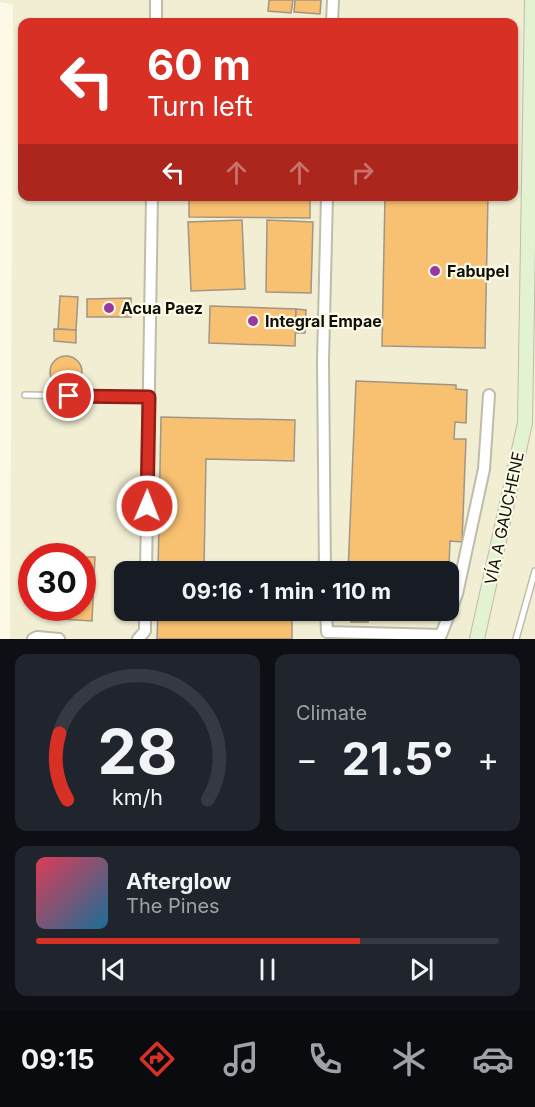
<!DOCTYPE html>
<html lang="en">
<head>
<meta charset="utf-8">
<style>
  :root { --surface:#171b24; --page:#20242c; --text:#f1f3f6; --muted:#9ea1a6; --line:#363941; --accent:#d93025 }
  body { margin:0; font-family:Inter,sans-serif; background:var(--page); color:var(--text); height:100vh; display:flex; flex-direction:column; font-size:22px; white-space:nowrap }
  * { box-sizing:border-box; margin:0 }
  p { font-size:20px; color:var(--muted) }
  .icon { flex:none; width:33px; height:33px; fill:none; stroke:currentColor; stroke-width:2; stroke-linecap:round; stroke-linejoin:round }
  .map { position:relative; height:639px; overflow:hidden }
  .panel { display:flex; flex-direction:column; gap:15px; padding:15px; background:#0d0f14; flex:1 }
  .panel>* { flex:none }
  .guide { position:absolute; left:18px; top:18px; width:500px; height:183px; border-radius:12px; box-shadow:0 2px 4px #0004; background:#d93025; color:#fff; overflow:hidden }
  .speed { position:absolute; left:18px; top:543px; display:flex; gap:12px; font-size:30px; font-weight:700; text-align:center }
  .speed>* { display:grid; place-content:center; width:78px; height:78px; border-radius:50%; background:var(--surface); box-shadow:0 2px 4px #0004; line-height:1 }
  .speed .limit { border:9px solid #d22; background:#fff; color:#111 }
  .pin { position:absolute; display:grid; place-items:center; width:51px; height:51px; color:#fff; margin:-26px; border:3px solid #fff; border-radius:50%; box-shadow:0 2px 6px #0007 }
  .me { position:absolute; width:66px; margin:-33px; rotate:1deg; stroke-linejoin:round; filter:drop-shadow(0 0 4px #0008) }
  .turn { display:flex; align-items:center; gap:21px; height:126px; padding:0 30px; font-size:27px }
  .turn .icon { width:78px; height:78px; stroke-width:2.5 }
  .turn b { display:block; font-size:42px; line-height:51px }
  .lanes { display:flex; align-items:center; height:57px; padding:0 30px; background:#0003; justify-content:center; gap:30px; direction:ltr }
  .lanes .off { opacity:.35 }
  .big { font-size:45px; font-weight:700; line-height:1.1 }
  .panel .card { flex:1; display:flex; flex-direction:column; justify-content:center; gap:9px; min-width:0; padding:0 21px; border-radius:12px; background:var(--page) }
  .panel .dial { align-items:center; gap:0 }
  .dial svg { height:156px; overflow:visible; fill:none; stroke:var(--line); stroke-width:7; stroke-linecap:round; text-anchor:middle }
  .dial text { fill:var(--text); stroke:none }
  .song { display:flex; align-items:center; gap:18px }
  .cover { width:72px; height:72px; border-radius:9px; background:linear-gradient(135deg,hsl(350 70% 55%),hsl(200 70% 35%)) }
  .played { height:6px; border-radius:3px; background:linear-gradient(90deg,var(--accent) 70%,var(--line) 70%) }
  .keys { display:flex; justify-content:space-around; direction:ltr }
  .heat { display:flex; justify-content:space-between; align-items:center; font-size:33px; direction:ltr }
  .panel .tiles { flex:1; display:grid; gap:15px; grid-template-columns:1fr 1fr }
  .card:last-child { grid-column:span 2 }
  .trip { position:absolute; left:114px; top:561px; width:345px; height:60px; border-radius:12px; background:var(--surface); box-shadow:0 2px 4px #0004; font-weight:700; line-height:60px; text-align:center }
  .menu { display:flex; height:96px; justify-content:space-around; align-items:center; background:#090b0e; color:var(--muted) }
  .menu .icon { width:42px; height:42px }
  .menu .on { color:var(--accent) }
  .menu b { font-size:27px; color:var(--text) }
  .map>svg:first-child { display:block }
  .built { fill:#f1eed3; fill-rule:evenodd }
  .building { fill:#f8c071; stroke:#a19587; stroke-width:1.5 }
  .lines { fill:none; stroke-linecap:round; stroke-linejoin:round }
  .lane-casing { stroke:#bebcaa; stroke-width:8 }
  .street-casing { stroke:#bebcaa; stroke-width:14 }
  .secondary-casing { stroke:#bebcaa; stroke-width:16 }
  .lane { stroke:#fff; stroke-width:5 }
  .street { stroke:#fff; stroke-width:10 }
  .secondary { stroke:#e3f3d1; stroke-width:14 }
  .route-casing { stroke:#8d1f18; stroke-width:15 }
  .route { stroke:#d93025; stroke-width:10 }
  .poi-dot { fill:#9938a0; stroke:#fcfae7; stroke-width:2 }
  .labels { text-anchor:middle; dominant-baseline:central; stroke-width:4.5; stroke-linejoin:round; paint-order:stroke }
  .poi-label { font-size:16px; font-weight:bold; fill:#0f0f08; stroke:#fcfae7; text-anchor:start }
  .street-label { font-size:16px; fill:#0f0f08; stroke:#fcfae7 }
</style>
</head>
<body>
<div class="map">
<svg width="535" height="639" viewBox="0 0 535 639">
  <rect width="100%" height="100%" fill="#fcfae7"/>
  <!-- built -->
  <path class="built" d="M0,0H535V639H10L13,4L0,2ZM22,22H513V196H22ZM32,556H82V608H32ZM124,572H448V610H124Z"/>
  <!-- building -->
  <g class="building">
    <polygon points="269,0 293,0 291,13 268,11"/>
    <polygon points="295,0 321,0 320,14 294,12"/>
    <polygon points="189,196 310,196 310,218 189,217"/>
    <polygon points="385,196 488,196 485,348 382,346"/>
    <polygon points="242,220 245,289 191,291 188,222"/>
    <polygon points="267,220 313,222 311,293 266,292"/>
    <polygon points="60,296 78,297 76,330 58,329"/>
    <polygon points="131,298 131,317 87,317 87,299"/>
    <polygon points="210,306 296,309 295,346 209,343"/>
    <polygon points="296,309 306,310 305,333 296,333"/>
    <polygon points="54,329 76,330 76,343 54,341"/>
    <circle cx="66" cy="372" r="16"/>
    <polygon points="356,381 456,385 456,389 467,390 466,423 455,422 454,439 466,439 462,542 450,541 449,565 445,565 444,572 420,572 421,564 416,563 415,572 348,572"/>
    <polygon points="161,417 295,420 294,461 206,459 204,569 293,572 158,572"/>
    <polygon points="82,557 95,557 92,621 44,618 44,608 82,608"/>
    <polygon points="158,610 292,610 292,639 157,639"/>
    <rect x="351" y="610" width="17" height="12"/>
  </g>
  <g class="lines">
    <defs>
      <g id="lane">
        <polyline points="25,395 149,397"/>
        <polyline points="516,639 535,571"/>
      </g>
      <g id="street">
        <polyline points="156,22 156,0"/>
        <polyline points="332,22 333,0"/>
        <polyline points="146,572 152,196"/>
        <polyline points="325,572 323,361 327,196"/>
        <polyline points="326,610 327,632 441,635 457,594 484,469 489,395"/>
        <polyline points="33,639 37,637 59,639"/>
        <polyline points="138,639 145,631 145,610"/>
      </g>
      <polyline id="secondary" points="477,639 525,423 532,0"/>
    </defs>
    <!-- lane casing -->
    <use href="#lane" class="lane-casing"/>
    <!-- street casing -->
    <use href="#street" class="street-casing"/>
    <!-- secondary casing -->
    <use href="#secondary" class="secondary-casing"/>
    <!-- lane -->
    <use href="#lane" class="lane"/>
    <!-- street -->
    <use href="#street" class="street"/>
    <!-- secondary -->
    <use href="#secondary" class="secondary"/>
  </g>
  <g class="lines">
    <defs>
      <polyline id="route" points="69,396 149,397 147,506"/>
    </defs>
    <!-- route casing -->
    <use href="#route" class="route-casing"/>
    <!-- route -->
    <use href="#route" class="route"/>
  </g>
  <!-- markers -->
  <g class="poi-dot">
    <circle cx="435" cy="271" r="6"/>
    <circle cx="109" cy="308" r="6"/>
    <circle cx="253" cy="321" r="6"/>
  </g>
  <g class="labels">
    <!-- poi labels -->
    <g class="poi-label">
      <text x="447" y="271">Fabupel</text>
      <text x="121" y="308">Acua Paez</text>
      <text x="265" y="321">Integral Empae</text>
    </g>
    <!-- street labels -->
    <g class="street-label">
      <text transform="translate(504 518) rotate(-78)">VÍA A GAUCHENE</text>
    </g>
  </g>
</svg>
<div class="speed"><div class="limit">30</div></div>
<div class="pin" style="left:69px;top:396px;background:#d93025"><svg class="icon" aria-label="arrive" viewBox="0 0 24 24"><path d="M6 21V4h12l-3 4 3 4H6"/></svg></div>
<svg class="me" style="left:147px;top:506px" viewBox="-20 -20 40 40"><circle r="17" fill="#d93025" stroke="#fff" stroke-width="3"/><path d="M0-11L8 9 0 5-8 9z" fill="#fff"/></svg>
<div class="trip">09:16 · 1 min · 110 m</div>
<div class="guide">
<div class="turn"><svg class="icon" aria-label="left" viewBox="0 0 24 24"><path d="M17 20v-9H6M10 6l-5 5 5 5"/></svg><div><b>60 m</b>Turn left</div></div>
<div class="lanes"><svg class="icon" aria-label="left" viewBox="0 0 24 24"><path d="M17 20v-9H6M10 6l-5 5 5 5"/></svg><svg class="icon off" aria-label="ahead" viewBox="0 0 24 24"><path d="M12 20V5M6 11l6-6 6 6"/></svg><svg class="icon off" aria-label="ahead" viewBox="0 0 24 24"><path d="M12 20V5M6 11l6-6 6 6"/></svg><svg class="icon off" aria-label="right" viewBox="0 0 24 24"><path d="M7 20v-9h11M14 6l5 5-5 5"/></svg></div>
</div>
</div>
<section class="panel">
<div class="tiles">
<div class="card dial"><svg viewBox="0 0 100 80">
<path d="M14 69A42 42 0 1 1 86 69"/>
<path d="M14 69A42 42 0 0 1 10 35" stroke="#d93025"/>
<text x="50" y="56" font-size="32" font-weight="700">28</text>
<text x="50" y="72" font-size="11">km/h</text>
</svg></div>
<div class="card"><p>Climate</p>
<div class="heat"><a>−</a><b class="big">21.5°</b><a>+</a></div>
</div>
<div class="card">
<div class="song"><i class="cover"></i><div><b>Afterglow</b><p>The Pines</p></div></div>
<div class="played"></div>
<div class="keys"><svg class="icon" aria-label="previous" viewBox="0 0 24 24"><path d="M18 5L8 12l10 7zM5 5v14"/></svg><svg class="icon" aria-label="pause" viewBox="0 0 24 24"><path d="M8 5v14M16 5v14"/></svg><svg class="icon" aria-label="next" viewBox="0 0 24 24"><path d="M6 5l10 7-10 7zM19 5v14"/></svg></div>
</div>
</div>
</section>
<nav class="menu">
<b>09:15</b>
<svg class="icon on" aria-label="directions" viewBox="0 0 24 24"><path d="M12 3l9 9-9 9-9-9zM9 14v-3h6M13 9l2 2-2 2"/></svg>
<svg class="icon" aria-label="music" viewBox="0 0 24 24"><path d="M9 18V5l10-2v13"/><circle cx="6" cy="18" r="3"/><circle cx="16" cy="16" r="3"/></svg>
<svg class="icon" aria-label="phone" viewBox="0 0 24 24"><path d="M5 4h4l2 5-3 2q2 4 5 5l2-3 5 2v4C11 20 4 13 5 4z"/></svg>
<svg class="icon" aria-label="climate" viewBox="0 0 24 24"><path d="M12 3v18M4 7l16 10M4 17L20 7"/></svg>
<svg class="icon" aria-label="car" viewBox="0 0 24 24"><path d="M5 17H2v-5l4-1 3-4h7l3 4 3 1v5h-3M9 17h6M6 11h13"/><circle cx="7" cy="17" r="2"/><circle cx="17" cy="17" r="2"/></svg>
</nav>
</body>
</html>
